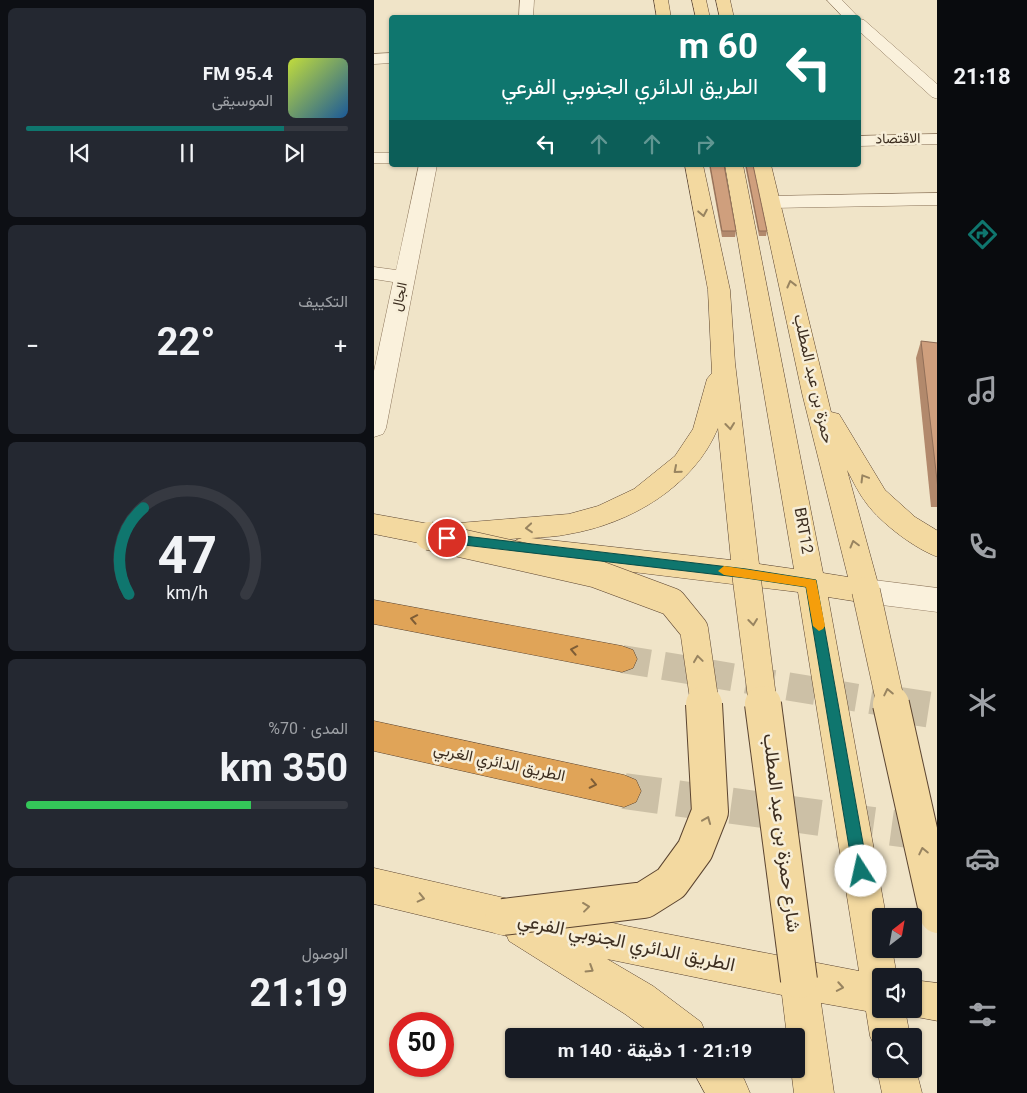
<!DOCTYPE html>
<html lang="ar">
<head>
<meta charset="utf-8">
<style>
  :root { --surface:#171b24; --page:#242831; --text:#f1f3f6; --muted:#9ea1a6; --line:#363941; --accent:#0f766e }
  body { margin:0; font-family:Georgia,Vazirmatn,serif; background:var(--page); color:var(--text); direction:rtl; height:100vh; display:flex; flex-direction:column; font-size:19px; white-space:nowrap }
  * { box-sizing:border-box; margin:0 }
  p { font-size:16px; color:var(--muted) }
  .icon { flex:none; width:28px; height:28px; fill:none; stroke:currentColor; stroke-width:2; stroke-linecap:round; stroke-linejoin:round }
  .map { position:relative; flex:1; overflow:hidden; direction:ltr }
  .panel { display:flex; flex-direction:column; gap:8px; padding:8px; background:#0d0f14; width:374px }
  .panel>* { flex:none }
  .guide { position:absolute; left:15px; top:15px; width:472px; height:152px; border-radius:5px; box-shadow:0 1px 4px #0004; direction:rtl; background:#0f766e; color:#fff; overflow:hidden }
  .needle { width:32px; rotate:31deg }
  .fabs { position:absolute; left:498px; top:908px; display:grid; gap:10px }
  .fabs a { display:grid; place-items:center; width:50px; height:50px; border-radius:5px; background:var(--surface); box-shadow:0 1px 4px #0004; font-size:25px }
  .speed { position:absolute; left:15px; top:1012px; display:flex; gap:10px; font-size:25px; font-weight:700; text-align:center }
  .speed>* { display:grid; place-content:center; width:65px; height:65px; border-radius:50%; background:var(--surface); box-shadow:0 1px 4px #0004; line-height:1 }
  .speed .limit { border:8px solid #d22; background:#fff; color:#111 }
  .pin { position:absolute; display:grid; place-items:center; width:42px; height:42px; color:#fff; margin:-21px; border:2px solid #fff; border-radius:50%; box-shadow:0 1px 5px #0007 }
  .me { position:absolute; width:55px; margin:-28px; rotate:350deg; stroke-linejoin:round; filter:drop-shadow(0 0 4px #0008) }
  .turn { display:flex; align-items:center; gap:18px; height:105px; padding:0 20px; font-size:22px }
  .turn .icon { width:65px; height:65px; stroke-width:2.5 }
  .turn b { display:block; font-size:35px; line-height:42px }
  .lanes { display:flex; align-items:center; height:48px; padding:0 20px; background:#0003; justify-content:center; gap:25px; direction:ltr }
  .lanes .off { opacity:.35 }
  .big { font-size:38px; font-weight:700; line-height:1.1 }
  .panel .tile { flex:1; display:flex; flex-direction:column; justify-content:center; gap:8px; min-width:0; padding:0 18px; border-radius:8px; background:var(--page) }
  .panel .dial { align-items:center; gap:0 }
  .dial svg { height:130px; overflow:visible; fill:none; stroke:var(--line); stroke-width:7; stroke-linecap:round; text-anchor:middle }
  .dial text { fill:var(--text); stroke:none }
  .song { display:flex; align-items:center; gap:15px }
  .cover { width:60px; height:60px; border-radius:8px; background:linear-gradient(135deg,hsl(70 70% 55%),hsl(210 70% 35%)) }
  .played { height:5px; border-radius:2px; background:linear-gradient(90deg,var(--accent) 80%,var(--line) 80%) }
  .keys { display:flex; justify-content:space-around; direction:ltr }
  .heat { display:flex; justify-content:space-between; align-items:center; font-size:28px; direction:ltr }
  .charge { height:8px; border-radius:4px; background:linear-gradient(90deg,#34c759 70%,var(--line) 0) }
  .trip { position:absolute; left:131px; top:1028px; width:300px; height:50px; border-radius:5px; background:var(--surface); box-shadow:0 1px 4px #0004; font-weight:700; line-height:50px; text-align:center; direction:rtl }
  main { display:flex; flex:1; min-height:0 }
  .tabs { display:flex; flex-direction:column; width:90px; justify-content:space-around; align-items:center; background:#090b0e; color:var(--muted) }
  .tabs .icon { width:35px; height:35px }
  .tabs .selected { color:var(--accent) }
  .tabs b { font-size:22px; color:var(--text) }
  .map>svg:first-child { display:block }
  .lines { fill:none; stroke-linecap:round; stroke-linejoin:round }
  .highway-tunnel-far1 { stroke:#ccc0a6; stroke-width:28; stroke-dasharray:28 14; stroke-linecap:butt }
  .highway-tunnel { stroke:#ccc0a6; stroke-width:36; stroke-dasharray:36 18; stroke-linecap:butt }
  .minor-casing { stroke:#8d765c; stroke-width:1 }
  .major-casing { stroke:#5b4430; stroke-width:1 }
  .highway-casing { stroke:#5b4430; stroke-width:1 }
  .minor { fill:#faf1dc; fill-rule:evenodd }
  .major { fill:#f3d9a0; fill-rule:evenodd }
  .highway { fill:#e0a458; fill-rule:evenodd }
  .major-bridge-far1-casing { stroke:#5b4430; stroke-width:29; stroke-linecap:butt }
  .major-bridge-casing { stroke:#5b4430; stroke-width:38; stroke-linecap:butt }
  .major-bridge-far1 { stroke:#f3d9a0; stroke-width:28 }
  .major-bridge { stroke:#f3d9a0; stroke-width:36 }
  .wall { fill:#b2896c }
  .building { fill:#cf9f7d; stroke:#916f58 }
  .oneway { stroke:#988460 }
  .oneway2 { stroke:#7e5d36 }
  .route { fill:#0f766e; stroke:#0a4d48 }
  .slow { fill:#f59e0b }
  .labels { text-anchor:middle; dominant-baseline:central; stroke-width:5; stroke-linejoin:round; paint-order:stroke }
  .far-street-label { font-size:14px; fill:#3d2e20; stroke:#f7eed8 }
  .street-label { font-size:16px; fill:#3d2e20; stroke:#f7eed8 }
  .near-street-label { font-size:19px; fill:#3d2e20; stroke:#f7eed8 }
</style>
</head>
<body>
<main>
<nav class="tabs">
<b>21:18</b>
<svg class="icon selected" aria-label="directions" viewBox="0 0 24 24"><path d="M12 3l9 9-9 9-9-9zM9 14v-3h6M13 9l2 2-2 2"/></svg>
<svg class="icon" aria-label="music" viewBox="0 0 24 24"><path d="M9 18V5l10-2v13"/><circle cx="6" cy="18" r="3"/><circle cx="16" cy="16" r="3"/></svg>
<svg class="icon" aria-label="phone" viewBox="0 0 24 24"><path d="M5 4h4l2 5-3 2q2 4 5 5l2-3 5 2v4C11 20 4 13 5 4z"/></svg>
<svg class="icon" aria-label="climate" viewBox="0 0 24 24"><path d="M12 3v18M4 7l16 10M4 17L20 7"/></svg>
<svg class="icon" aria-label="car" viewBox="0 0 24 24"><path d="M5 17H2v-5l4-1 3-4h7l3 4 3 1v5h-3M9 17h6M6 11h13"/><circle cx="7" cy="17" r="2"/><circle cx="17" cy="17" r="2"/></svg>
<svg class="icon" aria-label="filters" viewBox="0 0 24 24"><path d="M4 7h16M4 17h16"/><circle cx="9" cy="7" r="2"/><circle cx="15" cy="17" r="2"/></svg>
</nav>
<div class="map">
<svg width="564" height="1093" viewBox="0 0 564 1093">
  <rect width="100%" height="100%" fill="#f0e4c8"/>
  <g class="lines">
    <!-- highway-tunnel-far1 -->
    <polyline class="highway-tunnel-far1" points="248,659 527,705"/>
    <!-- highway-tunnel -->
    <g class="highway-tunnel">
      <polyline points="519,704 564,711"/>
      <polyline points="250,791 564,834"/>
    </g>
    <defs>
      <g id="minor">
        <polygon points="146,0 160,0 159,18 145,18"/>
        <polygon points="453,0 468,0 486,19 490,20 564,85 564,99 558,97 485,31 485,18 470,18"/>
        <polygon points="18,53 18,63 0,64 0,54"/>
        <polygon points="564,134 564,144 485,146 485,136"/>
        <rect x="0" y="153" width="18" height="10"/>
        <polygon points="45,165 63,165 12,428 9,434 0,437 0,371 19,282 0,279 0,267 22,270"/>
        <polygon points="564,193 564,205 397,208 390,206 387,202 390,198 397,196"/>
        <polygon points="492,579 564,588 564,612 492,603 482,599 478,591 482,583"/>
      </g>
      <g id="major">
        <polygon points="280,0 294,0 297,18 283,18"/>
        <polygon points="318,0 332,0 336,18 322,18"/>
        <polygon points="342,0 356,0 360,18 346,18"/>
        <path d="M311,165H329L356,290L361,363L385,564L420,569L351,165H369L449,573L474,577L428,393L379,165H397L457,412L465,414L511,490L541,517L564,531V557C541,549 507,523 493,504C485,494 479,481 473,470L506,591L502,599L492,603L454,597L512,916H506V949H518L523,976H506V1009H539V980L564,983V1021L532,1015L536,1036H506V1052L502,1050L496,1036L492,1011L447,1003L460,1093H420L417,1069H422V1036H413L408,995L233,959L279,986L327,1022L333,1036H281L251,1014L135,941L133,936L0,904V868L252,926L485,971L424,592L152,559L142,556L138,548L142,540L148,538L91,543L90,547L80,550L0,534V514L61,525L195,514L224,506L260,489L301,456L319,429L333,379L338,373L334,290ZM344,428L357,560L157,538C169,537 182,537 195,534C255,524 320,487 344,428Z"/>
        <polygon points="539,1058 548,1093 508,1093 503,1069 506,1061 506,1069 539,1069"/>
        <polygon points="318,1069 363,1069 370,1079 376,1093 331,1093"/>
      </g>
      <g id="highway">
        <polygon points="0,600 248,646 259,650 263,659 259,668 248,672 0,624"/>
        <polygon points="0,721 250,775 262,780 267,791 262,802 250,807 0,751"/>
      </g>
    </defs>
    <!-- minor casing -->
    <use href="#minor" class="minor-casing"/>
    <!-- major casing -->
    <use href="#major" class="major-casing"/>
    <!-- highway casing -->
    <use href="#highway" class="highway-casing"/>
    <!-- minor -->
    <use href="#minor" class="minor"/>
    <!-- major -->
    <use href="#major" class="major"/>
    <!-- highway -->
    <use href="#highway" class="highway"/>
    <defs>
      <g id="major-bridge-far1">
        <polyline points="55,536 220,573 298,602 320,629 331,705"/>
        <polyline points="372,573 389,705"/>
        <polyline points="492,591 517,705"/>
      </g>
      <g id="major-bridge">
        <polyline points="389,704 425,980"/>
        <polyline points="517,704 564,915"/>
        <polyline points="129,917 270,900 297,883 321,850 336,812 330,704"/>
      </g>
    </defs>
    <!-- major-bridge-far1 casing -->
    <use href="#major-bridge-far1" class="major-bridge-far1-casing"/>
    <!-- major-bridge casing -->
    <use href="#major-bridge" class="major-bridge-casing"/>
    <!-- major-bridge-far1 -->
    <use href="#major-bridge-far1" class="major-bridge-far1"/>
    <!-- major-bridge -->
    <use href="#major-bridge" class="major-bridge"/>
  </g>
  <!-- wall -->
  <g class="wall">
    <polygon points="335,165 350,165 362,231 361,237 348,237"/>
    <polygon points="371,165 379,165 393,231 392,236 385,236"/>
    <polygon points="547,341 564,343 564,507 557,507 542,358"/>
  </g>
  <!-- building -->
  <g class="building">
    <polygon points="336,165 350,165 362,231 348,231"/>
    <polygon points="372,165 379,165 393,231 385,231"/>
    <polygon points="547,341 564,343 564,489"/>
  </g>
  <!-- one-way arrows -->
  <defs><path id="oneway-chevron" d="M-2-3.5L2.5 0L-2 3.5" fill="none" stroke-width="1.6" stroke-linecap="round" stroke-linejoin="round" transform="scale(1.25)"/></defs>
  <g class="oneway">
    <use href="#oneway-chevron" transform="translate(329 213) rotate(79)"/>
    <use href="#oneway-chevron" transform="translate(417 284) rotate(-104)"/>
    <use href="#oneway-chevron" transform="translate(356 426) rotate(84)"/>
    <use href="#oneway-chevron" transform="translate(303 470) rotate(139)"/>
    <use href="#oneway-chevron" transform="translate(490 478) rotate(-121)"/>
    <use href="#oneway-chevron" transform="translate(155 528) rotate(175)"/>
    <use href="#oneway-chevron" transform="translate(480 544) rotate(-105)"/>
    <use href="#oneway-chevron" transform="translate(379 622) rotate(83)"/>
    <use href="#oneway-chevron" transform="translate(324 659) rotate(-98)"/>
    <use href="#oneway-chevron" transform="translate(514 692) rotate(-102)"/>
    <use href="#oneway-chevron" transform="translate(333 820) rotate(-68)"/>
    <use href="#oneway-chevron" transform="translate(549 851) rotate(-102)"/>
    <use href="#oneway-chevron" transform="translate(47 898) rotate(13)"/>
    <use href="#oneway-chevron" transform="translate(212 907) rotate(-7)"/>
    <use href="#oneway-chevron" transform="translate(216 969) rotate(32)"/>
    <use href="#oneway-chevron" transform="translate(466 987) rotate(10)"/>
  </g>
  <g class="oneway2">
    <use href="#oneway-chevron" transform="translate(40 619) rotate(-169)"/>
    <use href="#oneway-chevron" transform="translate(200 650) rotate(-169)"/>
    <use href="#oneway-chevron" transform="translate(219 784) rotate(12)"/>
  </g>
  <!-- route -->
  <polygon class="route" points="73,534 372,569 442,580 494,871 492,876 487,878 481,876 479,871 432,587 372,578 73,543 68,538"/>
  <!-- slow -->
  <polygon class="slow" points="350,566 442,580 451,626 449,629 445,631 439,626 432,587 350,575 344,571"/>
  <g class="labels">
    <!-- far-street labels -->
    <g class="far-street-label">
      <text transform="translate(524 140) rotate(-1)">الاقتصاد</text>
      <text transform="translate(27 297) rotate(-78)">الجال</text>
    </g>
    <!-- street labels -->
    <g class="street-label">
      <text transform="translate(438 379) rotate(77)">حمزة بن عبد المطلب</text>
      <text transform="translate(428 531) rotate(80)">BRT12</text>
      <text transform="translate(125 764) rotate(12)">الطريق الدائري الغربي</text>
    </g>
    <!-- near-street labels -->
    <g class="near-street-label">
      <text transform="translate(406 833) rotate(83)">شارع حمزة بن عبد المطلب</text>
      <text transform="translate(252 944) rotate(12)">الطريق الدائري الجنوبي الفرعي</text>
    </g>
  </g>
</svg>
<div class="fabs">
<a><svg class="needle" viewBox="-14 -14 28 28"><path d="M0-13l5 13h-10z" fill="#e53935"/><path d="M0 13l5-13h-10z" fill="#9ea1a6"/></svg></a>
<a><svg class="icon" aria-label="sound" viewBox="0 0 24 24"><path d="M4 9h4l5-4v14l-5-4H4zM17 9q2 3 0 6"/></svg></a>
<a><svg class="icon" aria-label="search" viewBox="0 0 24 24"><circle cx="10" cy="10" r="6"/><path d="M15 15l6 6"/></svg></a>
</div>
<div class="speed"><div class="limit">50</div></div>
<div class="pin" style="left:73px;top:538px;background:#d93025"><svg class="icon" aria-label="arrive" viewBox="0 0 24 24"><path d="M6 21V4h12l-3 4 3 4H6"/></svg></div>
<svg class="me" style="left:487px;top:871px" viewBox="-20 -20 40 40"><circle r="19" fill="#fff"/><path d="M0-13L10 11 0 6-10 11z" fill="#0f766e"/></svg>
<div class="trip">21:19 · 1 دقيقة · 140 m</div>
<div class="guide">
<div class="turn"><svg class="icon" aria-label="left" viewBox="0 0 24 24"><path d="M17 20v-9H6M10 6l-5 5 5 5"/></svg><div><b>60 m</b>الطريق الدائري الجنوبي الفرعي</div></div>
<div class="lanes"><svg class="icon" aria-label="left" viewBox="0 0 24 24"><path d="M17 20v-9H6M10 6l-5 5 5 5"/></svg><svg class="icon off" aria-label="ahead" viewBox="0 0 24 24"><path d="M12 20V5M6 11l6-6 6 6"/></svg><svg class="icon off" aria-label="ahead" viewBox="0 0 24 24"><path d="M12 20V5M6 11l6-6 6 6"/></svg><svg class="icon off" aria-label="right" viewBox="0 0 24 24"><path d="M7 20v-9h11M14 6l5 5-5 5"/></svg></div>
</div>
</div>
<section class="panel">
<div class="tile">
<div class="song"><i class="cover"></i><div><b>95.4 FM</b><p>الموسيقى</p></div></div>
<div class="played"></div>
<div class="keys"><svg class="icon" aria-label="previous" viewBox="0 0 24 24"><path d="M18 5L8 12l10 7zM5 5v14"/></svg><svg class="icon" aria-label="pause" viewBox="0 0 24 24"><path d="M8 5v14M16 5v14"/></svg><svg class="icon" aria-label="next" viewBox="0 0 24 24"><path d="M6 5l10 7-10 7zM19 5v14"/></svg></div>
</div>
<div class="tile"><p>التكييف</p>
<div class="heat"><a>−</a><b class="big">22°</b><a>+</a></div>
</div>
<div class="tile dial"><svg viewBox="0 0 100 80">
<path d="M14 69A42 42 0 1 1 86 69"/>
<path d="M14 69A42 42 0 0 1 23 16" stroke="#0f766e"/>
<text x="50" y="56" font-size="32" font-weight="700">47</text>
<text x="50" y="72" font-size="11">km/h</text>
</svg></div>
<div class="tile"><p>المدى · 70%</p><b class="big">350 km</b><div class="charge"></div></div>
<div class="tile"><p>الوصول</p><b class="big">21:19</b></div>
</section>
</main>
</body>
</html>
